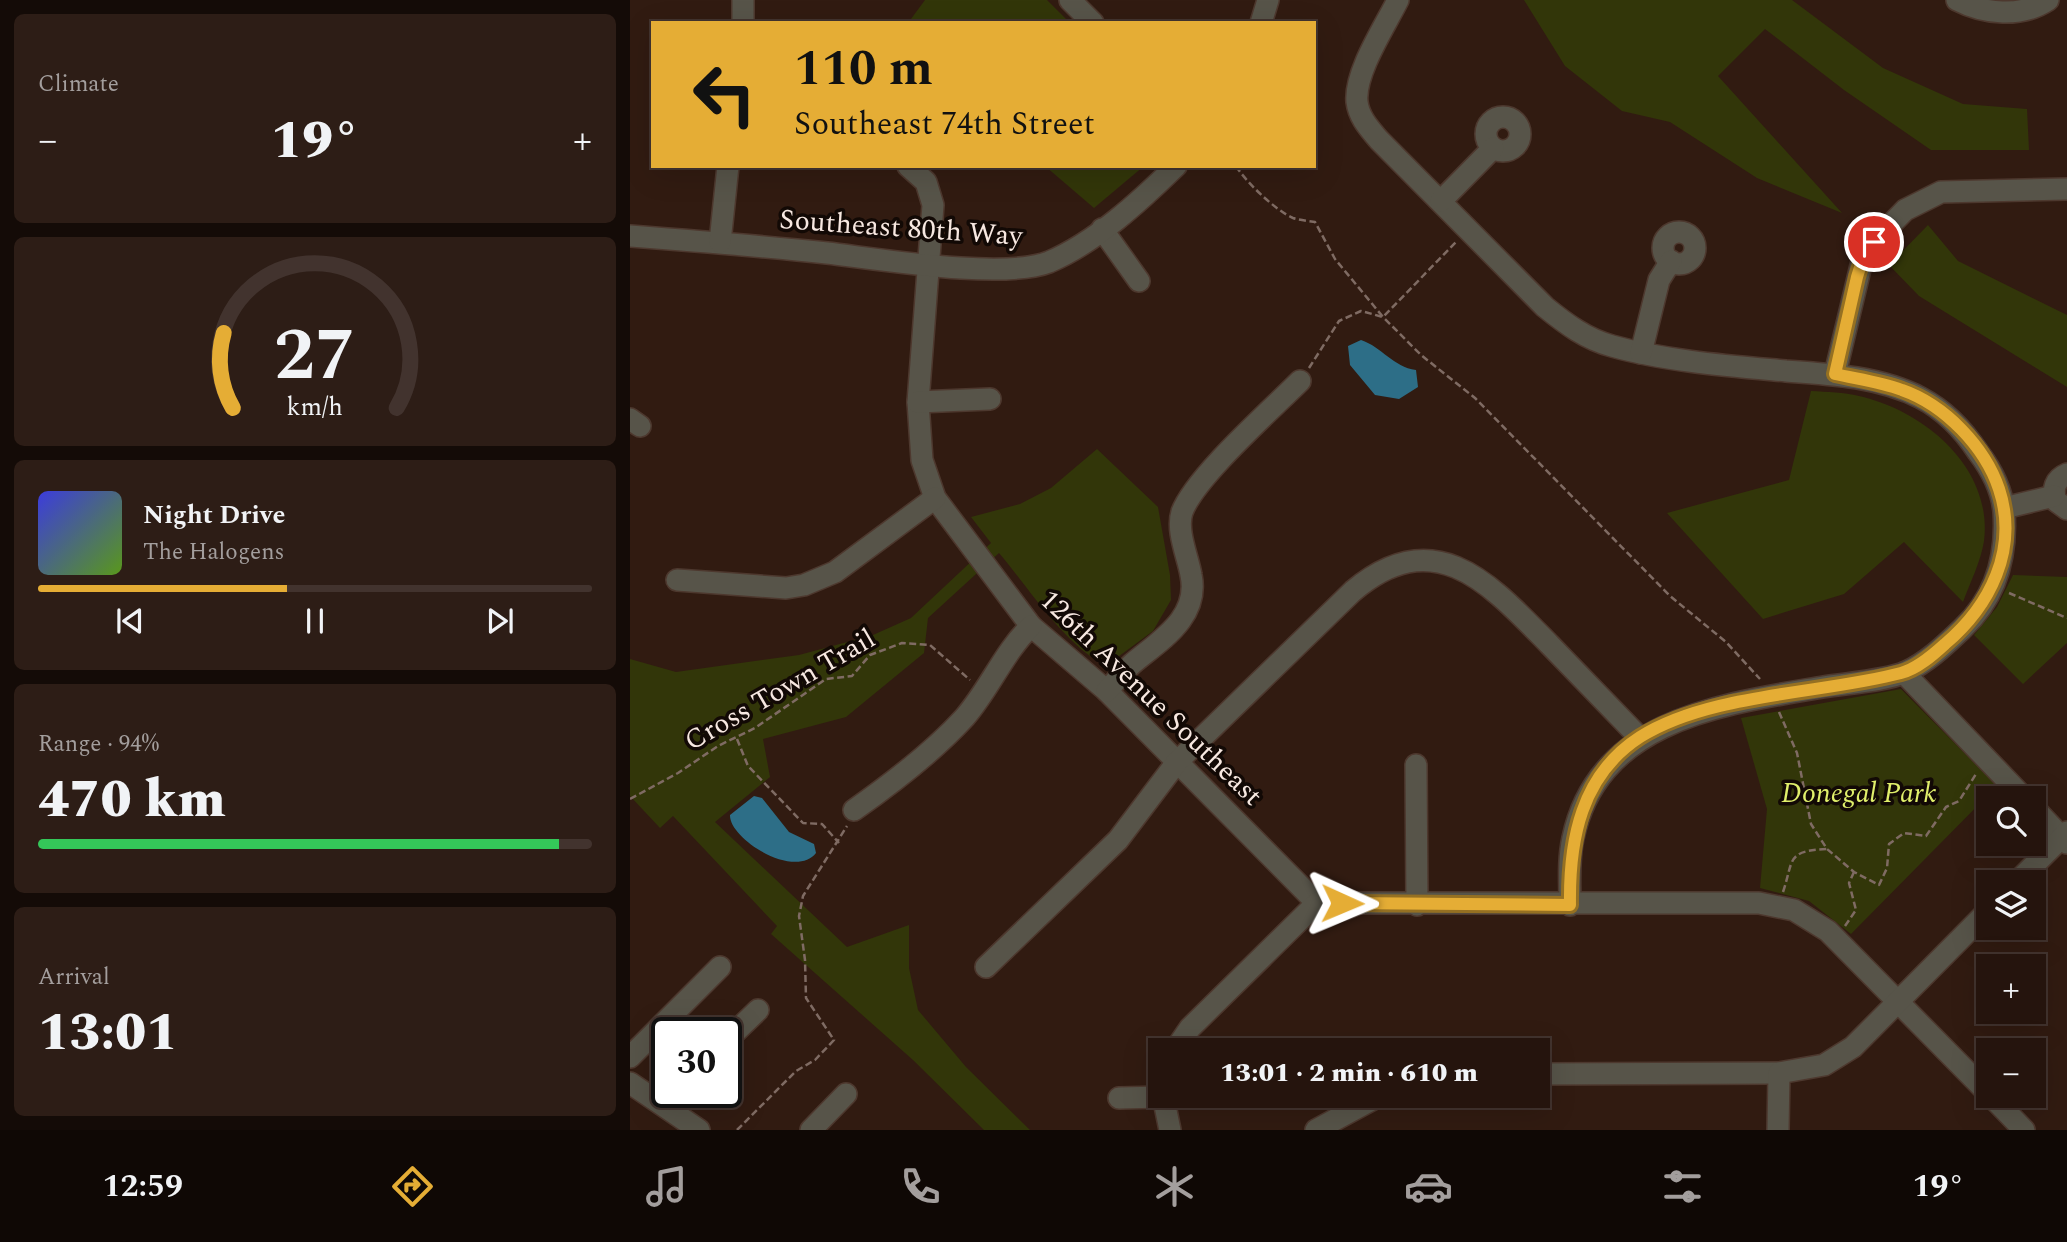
<!DOCTYPE html>
<html lang="en">
<head>
<meta charset="utf-8">
<style>
  :root { --surface:#25140d; --page:#2d1d16; --text:#f1f3f6; --muted:#a39e9d; --line:#42332e; --accent:#e5ad35 }
  body { margin:0; font-family:Spectral,serif; background:var(--page); color:var(--text); height:100vh; display:flex; flex-direction:column; font-size:26px; white-space:nowrap }
  * { box-sizing:border-box; margin:0 }
  p { font-size:23px; color:var(--muted) }
  .icon { flex:none; width:38px; height:38px; fill:none; stroke:currentColor; stroke-width:2; stroke-linecap:round; stroke-linejoin:round }
  .map { position:relative; flex:1; overflow:hidden }
  .details { display:flex; flex-direction:column; gap:14px; padding:14px; background:#140b07; width:630px }
  .details>* { flex:none }
  .banner { position:absolute; left:21px; top:21px; width:665px; height:147px; border-radius:0px; box-shadow:0 7px 28px #0002,0 0 0 2px var(--line); background:#e5ad35; color:#111; overflow:hidden }
  .tools { position:absolute; left:1346px; top:786px; display:grid; gap:14px }
  .tools a { display:grid; place-items:center; width:70px; height:70px; border-radius:0px; background:var(--surface); box-shadow:0 7px 28px #0002,0 0 0 2px var(--line); font-size:35px }
  .speed { position:absolute; left:21px; top:1017px; display:flex; gap:14px; font-size:35px; font-weight:700; text-align:center }
  .speed>* { display:grid; place-content:center; width:91px; height:91px; border-radius:50%; background:var(--surface); box-shadow:0 7px 28px #0002,0 0 0 2px var(--line); line-height:1 }
  .speed .limit { border:4px solid #111; border-radius:10px; background:#fff; color:#111 }
  .pin { position:absolute; display:grid; place-items:center; width:60px; height:60px; color:#fff; margin:-30px; border:4px solid #fff; border-radius:50%; box-shadow:0 2px 7px #0007 }
  .me { position:absolute; width:77px; margin:-38px; rotate:91deg; stroke-linejoin:round; filter:drop-shadow(0 0 5px #0008) }
  .turn { display:flex; align-items:center; gap:24px; height:147px; padding:0 28px; font-size:32px }
  .turn .icon { width:91px; height:91px; stroke-width:2.5 }
  .turn b { display:block; font-size:49px; line-height:60px }
  .big { font-size:52px; font-weight:800; line-height:1.1 }
  .details .tile { flex:1; display:flex; flex-direction:column; justify-content:center; gap:10px; min-width:0; padding:0 24px; border-radius:10px; background:var(--page) }
  .details .dial { align-items:center; gap:0 }
  .dial svg { height:182px; overflow:visible; fill:none; stroke:var(--line); stroke-width:7; stroke-linecap:round; text-anchor:middle }
  .dial text { fill:var(--text); stroke:none }
  .song { display:flex; align-items:center; gap:21px }
  .cover { width:84px; height:84px; border-radius:10px; background:linear-gradient(135deg,hsl(240 70% 55%),hsl(90 70% 35%)) }
  .played { height:7px; border-radius:4px; background:linear-gradient(90deg,var(--accent) 45%,var(--line) 45%) }
  .keys { display:flex; justify-content:space-around; direction:ltr }
  .heat { display:flex; justify-content:space-between; align-items:center; font-size:38px; direction:ltr }
  .charge { height:10px; border-radius:5px; background:linear-gradient(90deg,#34c759 94%,var(--line) 0) }
  .trip { position:absolute; left:518px; top:1038px; width:402px; height:70px; border-radius:0px; background:var(--surface); box-shadow:0 7px 28px #0002,0 0 0 2px var(--line); font-weight:800; line-height:70px; text-align:center }
  .dock { display:flex; height:112px; justify-content:space-around; align-items:center; background:#0f0805; color:var(--muted) }
  .dock .icon { width:49px; height:49px }
  .dock .current { color:var(--accent) }
  .dock b { font-size:32px; color:var(--text) }
  main { display:flex; flex:1; min-height:0 }
  .map>svg:first-child { display:block }
  .green { fill:#323609 }
  .water { fill:#2d6e87 }
  .lines { fill:none; stroke-linecap:round; stroke-linejoin:round }
  .minor-casing { stroke:#4d382e; stroke-width:24 }
  .path { stroke:#7f6b63; stroke-width:2.5; stroke-dasharray:7 3.5; stroke-linecap:butt }
  .minor { stroke:#575449; stroke-width:21 }
  .route-casing { stroke:#957022; stroke-width:18 }
  .route { stroke:#e5ad35; stroke-width:12 }
  .labels { text-anchor:middle; dominant-baseline:central; stroke-width:7; stroke-linejoin:round; paint-order:stroke }
  .street-label { font-size:28px; fill:#f7e8e1; stroke:#120905 }
  .park-label { font-size:28px; font-style:italic; fill:#e0ef6b; stroke:#120905 }
</style>
</head>
<body>
<main>
<section class="details">
<div class="tile"><p>Climate</p>
<div class="heat"><a>−</a><b class="big">19°</b><a>+</a></div>
</div>
<div class="tile dial"><svg viewBox="0 0 100 80">
<path d="M14 69A42 42 0 1 1 86 69"/>
<path d="M14 69A42 42 0 0 1 10 36" stroke="#e5ad35"/>
<text x="50" y="56" font-size="32" font-weight="700">27</text>
<text x="50" y="72" font-size="11">km/h</text>
</svg></div>
<div class="tile">
<div class="song"><i class="cover"></i><div><b>Night Drive</b><p>The Halogens</p></div></div>
<div class="played"></div>
<div class="keys"><svg class="icon" aria-label="previous" viewBox="0 0 24 24"><path d="M18 5L8 12l10 7zM5 5v14"/></svg><svg class="icon" aria-label="pause" viewBox="0 0 24 24"><path d="M8 5v14M16 5v14"/></svg><svg class="icon" aria-label="next" viewBox="0 0 24 24"><path d="M6 5l10 7-10 7zM19 5v14"/></svg></div>
</div>
<div class="tile"><p>Range · 94%</p><b class="big">470 km</b><div class="charge"></div></div>
<div class="tile"><p>Arrival</p><b class="big">13:01</b></div>
</section>
<div class="map">
<svg width="1437" height="1130" viewBox="0 0 1437 1130">
  <rect width="100%" height="100%" fill="#311b11"/>
  <!-- green -->
  <g class="green">
    <polygon points="295,0 417,0 440,23 278,23"/>
    <polygon points="894,0 1162,0 1253,68 1333,104 1397,109 1399,150 1301,150 1214,90 1135,29 1088,76 1212,213 1127,178 1040,122 992,111 935,66"/>
    <polygon points="415,166 514,166 464,208"/>
    <polygon points="1298,225 1328,261 1437,315 1437,387 1289,296 1259,265"/>
    <path d="M1181,391C1197,392 1214,392 1229,396C1295,411 1363,468 1354,541C1351,561 1340,583 1333,602L1274,542L1214,594L1133,619L1037,513L1159,480Z"/>
    <path d="M467,449L528,507L540,575L541,600L523,631L477,665C438,651 396,584 369,553L298,618L294,653L216,717L133,739L140,777L85,822L217,947L279,925V968L288,1010L336,1067L400,1130H354L283,1060L141,934L147,926L43,816L30,828L0,796V659L46,672L169,655L243,635L281,618L361,543L341,517L390,504L421,488Z"/>
    <polygon points="1383,575 1437,577 1437,643 1393,684 1344,635 1367,607"/>
    <polygon points="1271,689 1367,786 1221,934 1179,901 1130,888 1137,809 1111,718"/>
  </g>
  <!-- water -->
  <g class="water">
    <path d="M731,340C752,347 763,367 786,370L788,387L769,399L745,395L720,365L718,346Z"/>
    <path d="M124,796L132,798L159,832L184,844L186,853C165,880 99,839 100,815Z"/>
  </g>
  <g class="lines">
    <defs>
      <g id="minor">
        <polyline points="440,0 463,23"/>
        <path d="M768,0C755,26 724,73 727,102C729,118 740,129 749,140L915,307C936,324 956,339 982,346C1035,361 1101,366 1156,371C1201,374 1251,377 1291,398C1314,410 1334,431 1348,452C1361,469 1372,490 1374,512C1377,556 1366,597 1333,628C1316,644 1298,662 1276,672C1255,681 1217,683 1193,687C1093,704 968,719 943,838C938,860 940,883 940,905"/>
        <path d="M1327,0C1354,14 1391,18 1418,0"/>
        <polyline points="113,23 113,0"/>
        <polyline points="631,23 638,0"/>
        <circle cx="873" cy="134" r="17"/>
        <polyline points="278,166 296,182 303,205 288,402 292,460 305,498 401,626 477,691 687,903"/>
        <polyline points="811,201 863,148"/>
        <polyline points="472,229 509,281"/>
        <circle cx="1049" cy="248" r="16"/>
        <path d="M0,236C66,241 131,246 197,253C249,259 373,280 419,262C466,242 510,201 546,166"/>
        <polyline points="90,242 98,166"/>
        <polyline points="1011,353 1029,280 1041,261"/>
        <polyline points="1205,374 1232,261 1244,242 1275,210 1311,192 1437,189"/>
        <polyline points="288,402 360,399"/>
        <polyline points="0,419 10,426"/>
        <path d="M1437,474C1425,479 1422,489 1426,501L1437,509"/>
        <polyline points="1374,508 1424,496"/>
        <polyline points="47,580 156,588 174,585 205,572 305,498"/>
        <polyline points="1274,673 1394,798"/>
        <path d="M477,691C485,682 493,672 502,664C529,641 570,618 561,575C558,557 546,531 552,512C565,477 641,410 670,381"/>
        <polyline points="786,765 787,905"/>
        <polyline points="1404,808 1437,843"/>
        <path d="M224,810C261,784 305,750 335,717C360,688 374,652 401,626"/>
        <polyline points="1387,882 1437,832"/>
        <polyline points="687,903 1129,903 1164,910 1198,931 1358,1093"/>
        <path d="M356,967L488,840L547,762L723,591C806,521 861,585 920,645C950,676 980,707 1010,738"/>
        <polyline points="96,1041 128,1010"/>
        <polyline points="545,1050 560,1028 687,903"/>
        <polyline points="0,1057 90,967"/>
        <polyline points="908,1074 1149,1073"/>
        <polyline points="0,1083 69,1130"/>
        <polyline points="533,1096 540,1130"/>
        <polyline points="1361,1096 1394,1130"/>
        <polyline points="489,1098 533,1097"/>
        <polyline points="181,1130 216,1094"/>
        <polyline points="686,1130 749,1096"/>
        <polyline points="1148,1130 1149,1073 1194,1065 1223,1047 1358,911"/>
      </g>
    </defs>
    <!-- minor casing -->
    <use href="#minor" class="minor-casing"/>
    <!-- path -->
    <g class="path">
      <path d="M606,166C616,182 645,210 663,218C669,220 678,221 685,222L705,259L753,317L791,355L845,398L1040,596L1096,642L1130,679"/>
      <polyline points="679,368 709,321 731,311 753,317 826,242"/>
      <polyline points="1379,593 1437,618"/>
      <polyline points="1149,712 1167,753 1181,824 1197,849 1224,872 1249,885 1257,868 1259,844 1274,833 1296,836 1316,807 1329,801 1346,774"/>
      <polyline points="107,739 118,766 173,823 192,824 209,843"/>
      <polyline points="0,799 48,773 88,746 125,728 196,679 222,676 240,655 272,643 300,645 340,680"/>
      <path d="M1153,892C1164,859 1156,851 1197,849"/>
      <polyline points="1215,926 1226,910 1219,883 1224,872"/>
      <polyline points="107,1130 166,1071 185,1060 204,1040 176,998 175,960 169,916 173,896 217,826"/>
    </g>
    <!-- minor -->
    <use href="#minor" class="minor"/>
  </g>
  <g class="lines">
    <defs>
      <path id="route" d="M712,903L940,905C939,840 951,775 1010,737C1080,693 1192,694 1271,673C1287,669 1303,655 1315,644C1360,606 1389,549 1369,489C1355,447 1315,405 1272,390C1251,382 1227,379 1205,374L1227,277L1232,261L1244,242"/>
    </defs>
    <!-- route casing -->
    <use href="#route" class="route-casing"/>
    <!-- route -->
    <use href="#route" class="route"/>
  </g>
  <g class="labels">
    <!-- street labels -->
    <g class="street-label">
      <text transform="translate(271 228) rotate(4)">Southeast 80th Way</text>
      <text transform="translate(150 690) rotate(-30)">Cross Town Trail</text>
      <text transform="translate(521 698) rotate(44)">126th Avenue Southeast</text>
    </g>
    <!-- park labels -->
    <g class="park-label">
      <text x="1229" y="793">Donegal Park</text>
    </g>
  </g>
</svg>
<div class="tools">
<a><svg class="icon" aria-label="search" viewBox="0 0 24 24"><circle cx="10" cy="10" r="6"/><path d="M15 15l6 6"/></svg></a>
<a><svg class="icon" aria-label="layers" viewBox="0 0 24 24"><path d="M12 4l9 5-9 5-9-5zM3 14l9 5 9-5"/></svg></a>
<a>+</a>
<a>−</a>
</div>
<div class="speed"><div class="limit">30</div></div>
<div class="pin" style="left:1244px;top:242px;background:#d93025"><svg class="icon" aria-label="arrive" viewBox="0 0 24 24"><path d="M6 21V4h12l-3 4 3 4H6"/></svg></div>
<svg class="me" style="left:712px;top:903px" viewBox="-20 -20 40 40"><path d="M0-17L14 15 0 8-14 15z" fill="#e5ad35" stroke="#fff" stroke-width="4"/></svg>
<div class="trip">13:01 · 2 min · 610 m</div>
<div class="banner">
<div class="turn"><svg class="icon" aria-label="left" viewBox="0 0 24 24"><path d="M17 20v-9H6M10 6l-5 5 5 5"/></svg><div><b>110 m</b>Southeast 74th Street</div></div>
</div>
</div>
</main>
<nav class="dock">
<b>12:59</b>
<svg class="icon current" aria-label="directions" viewBox="0 0 24 24"><path d="M12 3l9 9-9 9-9-9zM9 14v-3h6M13 9l2 2-2 2"/></svg>
<svg class="icon" aria-label="music" viewBox="0 0 24 24"><path d="M9 18V5l10-2v13"/><circle cx="6" cy="18" r="3"/><circle cx="16" cy="16" r="3"/></svg>
<svg class="icon" aria-label="phone" viewBox="0 0 24 24"><path d="M5 4h4l2 5-3 2q2 4 5 5l2-3 5 2v4C11 20 4 13 5 4z"/></svg>
<svg class="icon" aria-label="climate" viewBox="0 0 24 24"><path d="M12 3v18M4 7l16 10M4 17L20 7"/></svg>
<svg class="icon" aria-label="car" viewBox="0 0 24 24"><path d="M5 17H2v-5l4-1 3-4h7l3 4 3 1v5h-3M9 17h6M6 11h13"/><circle cx="7" cy="17" r="2"/><circle cx="17" cy="17" r="2"/></svg>
<svg class="icon" aria-label="filters" viewBox="0 0 24 24"><path d="M4 7h16M4 17h16"/><circle cx="9" cy="7" r="2"/><circle cx="15" cy="17" r="2"/></svg>
<b>19°</b>
</nav>
</body>
</html>
